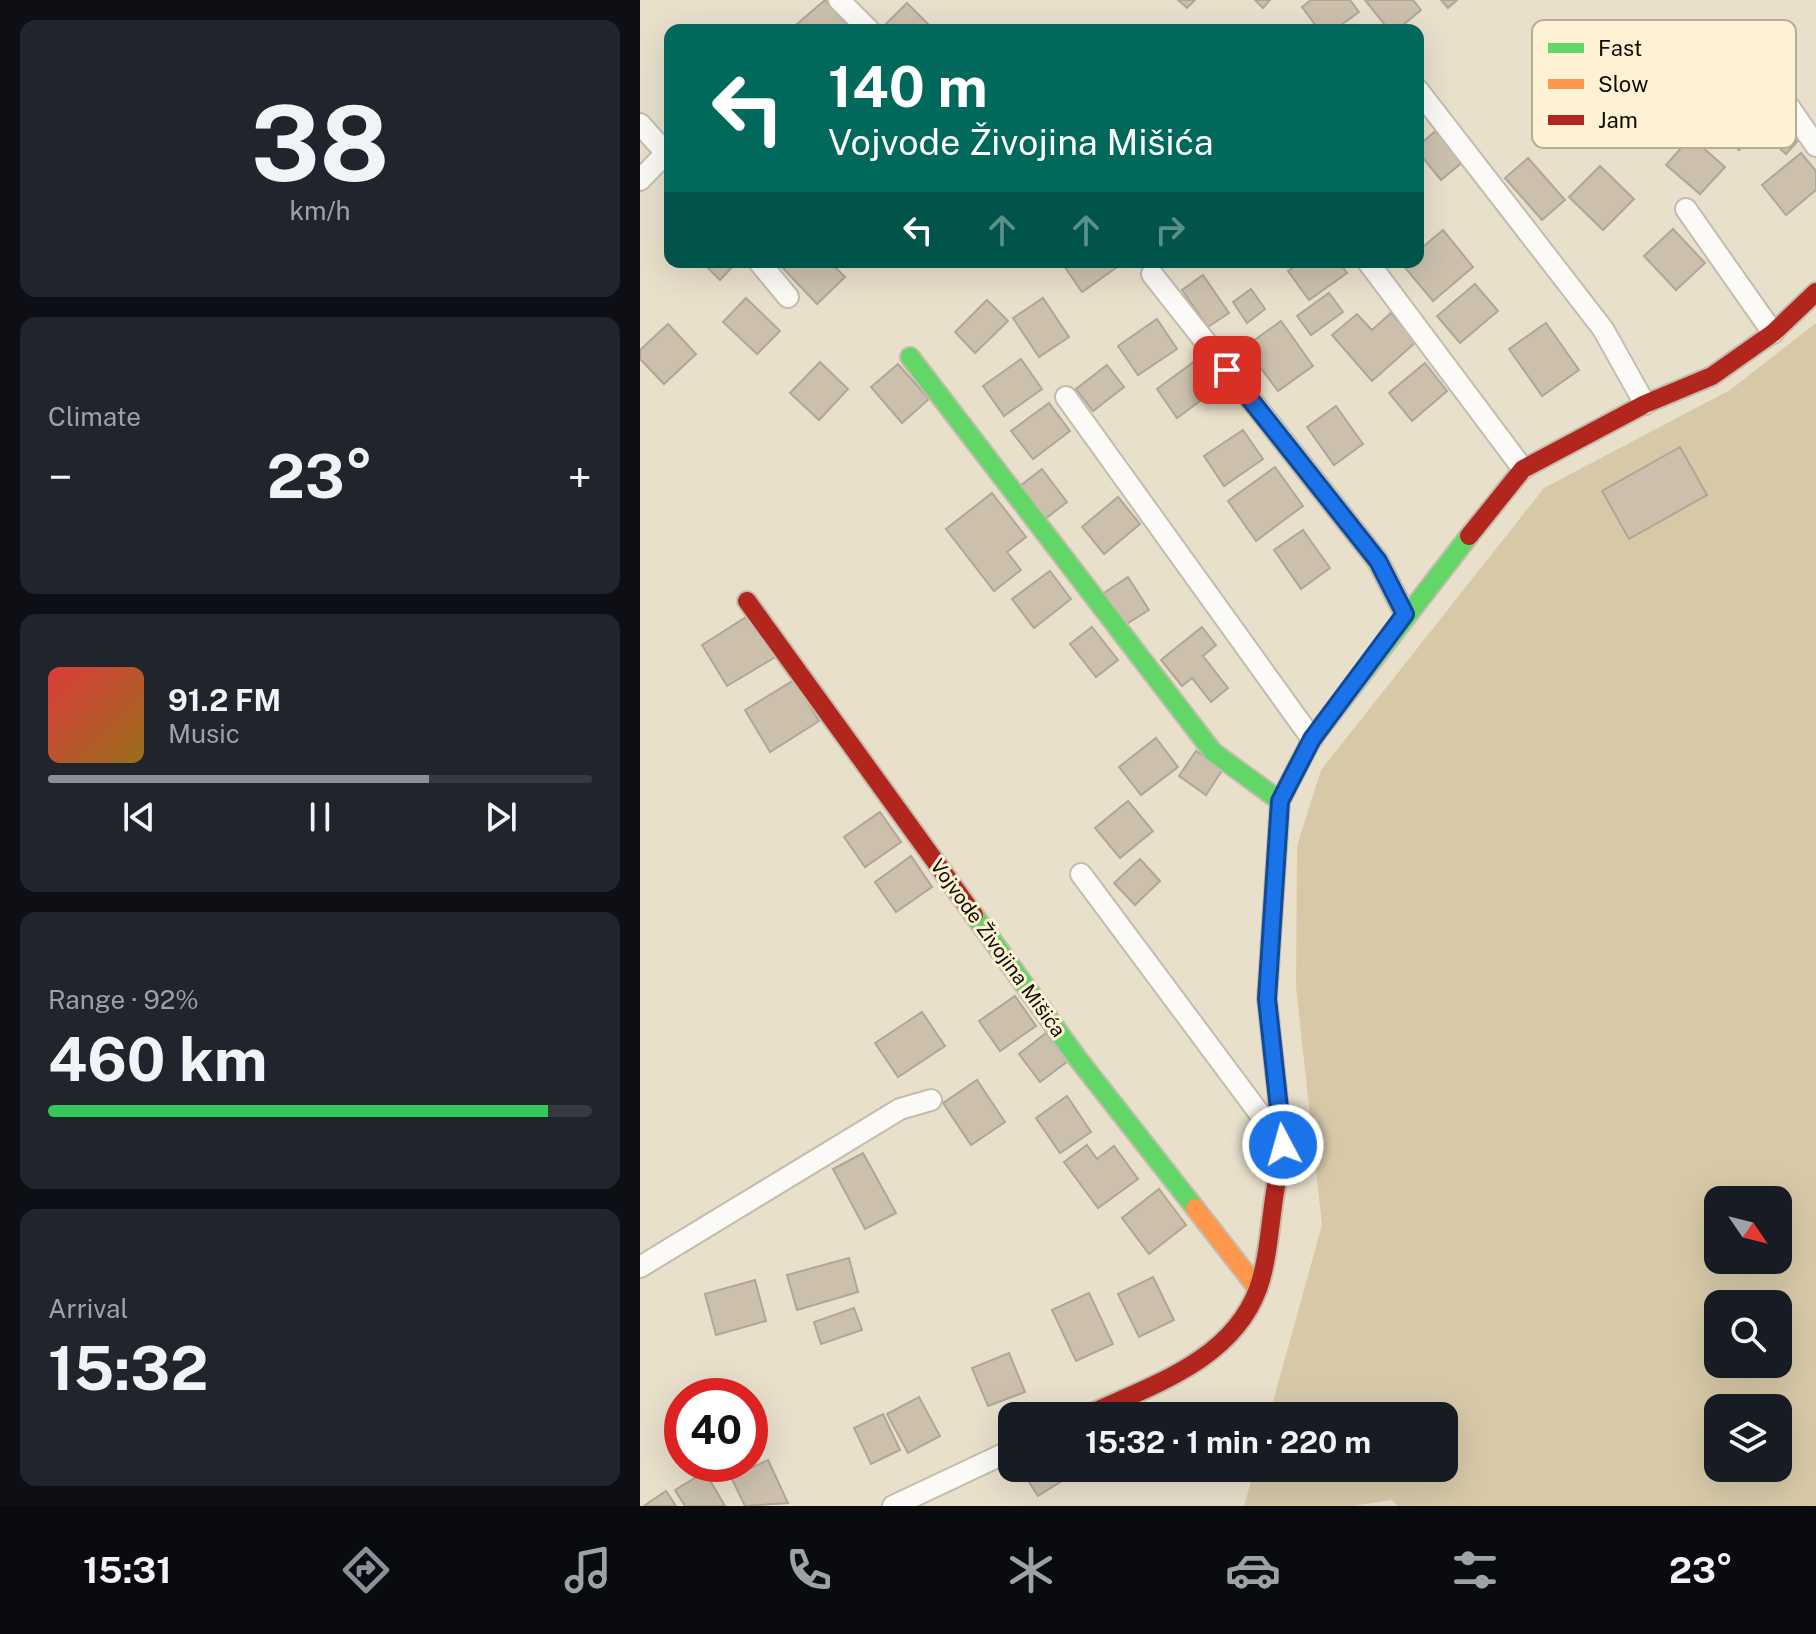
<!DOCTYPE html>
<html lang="en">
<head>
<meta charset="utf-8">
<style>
  :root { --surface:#171b24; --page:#20242c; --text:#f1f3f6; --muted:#9ea1a6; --line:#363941; --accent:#8c9099 }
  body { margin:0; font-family:"Public Sans",sans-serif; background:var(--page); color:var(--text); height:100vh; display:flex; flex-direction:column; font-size:30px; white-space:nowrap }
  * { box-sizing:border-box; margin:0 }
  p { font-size:26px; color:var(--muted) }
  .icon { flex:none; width:44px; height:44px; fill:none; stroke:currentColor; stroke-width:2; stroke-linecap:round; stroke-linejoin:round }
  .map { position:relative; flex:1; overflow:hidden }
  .drawer { display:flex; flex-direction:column; gap:20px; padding:20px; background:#0d0f14; width:640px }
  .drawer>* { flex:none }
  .top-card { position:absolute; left:24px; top:24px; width:760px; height:244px; border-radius:16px; box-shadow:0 8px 32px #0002; background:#00695c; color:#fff; overflow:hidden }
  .needle { width:52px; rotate:125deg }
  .tools { position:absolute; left:1064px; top:1186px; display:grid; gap:16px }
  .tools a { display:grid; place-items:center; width:88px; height:88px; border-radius:16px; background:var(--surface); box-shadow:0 8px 32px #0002; font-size:40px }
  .speed { position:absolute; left:24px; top:1378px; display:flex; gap:16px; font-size:40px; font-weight:700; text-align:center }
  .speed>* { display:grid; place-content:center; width:104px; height:104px; border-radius:50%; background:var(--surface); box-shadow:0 8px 32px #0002; line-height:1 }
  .speed .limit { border:12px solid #d22; background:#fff; color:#111 }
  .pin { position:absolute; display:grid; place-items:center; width:68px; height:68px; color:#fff; margin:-34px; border-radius:16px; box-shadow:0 4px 12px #0006 }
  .me { position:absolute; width:88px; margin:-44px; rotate:354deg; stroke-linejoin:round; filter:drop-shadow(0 0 6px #0008) }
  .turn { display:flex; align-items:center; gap:28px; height:168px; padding:0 32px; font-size:36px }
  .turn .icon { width:104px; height:104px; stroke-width:2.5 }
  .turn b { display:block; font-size:56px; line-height:68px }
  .lanes { display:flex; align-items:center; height:76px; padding:0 32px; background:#0003; justify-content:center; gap:40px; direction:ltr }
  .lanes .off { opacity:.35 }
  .big { font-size:60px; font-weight:700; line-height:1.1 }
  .drawer .tile { flex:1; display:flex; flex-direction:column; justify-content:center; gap:12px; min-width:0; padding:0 28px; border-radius:16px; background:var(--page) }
  .drawer .dial { align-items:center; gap:0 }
  .dial b { font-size:104px; line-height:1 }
  .song { display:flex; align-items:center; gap:24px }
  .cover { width:96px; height:96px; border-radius:12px; background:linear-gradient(135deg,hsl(0 70% 55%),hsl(40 70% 35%)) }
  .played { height:8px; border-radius:4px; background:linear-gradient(90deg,var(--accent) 70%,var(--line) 70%) }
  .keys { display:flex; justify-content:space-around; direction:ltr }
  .heat { display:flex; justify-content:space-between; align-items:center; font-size:44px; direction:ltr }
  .charge { height:12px; border-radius:6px; background:linear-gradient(90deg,#34c759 92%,var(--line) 0) }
  .trip { position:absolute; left:358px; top:1402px; width:460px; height:80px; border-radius:16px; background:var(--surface); box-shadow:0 8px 32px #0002; font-weight:700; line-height:80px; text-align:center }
  .tab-bar { display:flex; height:128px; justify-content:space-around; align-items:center; background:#090b0e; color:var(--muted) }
  .tab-bar .icon { width:56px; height:56px }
  .tab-bar .active { color:var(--accent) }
  .tab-bar b { font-size:36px; color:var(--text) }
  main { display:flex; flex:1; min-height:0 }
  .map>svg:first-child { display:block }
  .green { fill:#d7c9a8; fill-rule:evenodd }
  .building { fill:#ccc0ad; stroke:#afa698; stroke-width:2 }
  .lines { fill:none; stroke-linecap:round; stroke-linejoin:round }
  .street-casing { stroke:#c3bdae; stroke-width:24 }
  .fast-casing { stroke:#c3bdae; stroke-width:22 }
  .slow-casing { stroke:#c3bdae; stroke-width:22 }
  .jam-casing { stroke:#c3bdae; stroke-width:22 }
  .street { stroke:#fcfaf7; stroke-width:20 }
  .fast { stroke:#63d668; stroke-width:18 }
  .slow { stroke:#ff974d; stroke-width:18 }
  .jam { stroke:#b3261e; stroke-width:18 }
  .route-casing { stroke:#114b97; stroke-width:20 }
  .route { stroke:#1a73e8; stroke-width:14 }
  .labels { text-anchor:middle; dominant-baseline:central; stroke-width:6; stroke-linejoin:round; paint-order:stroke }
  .street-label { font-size:20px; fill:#100b02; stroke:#fff2d4 }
  .key { fill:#fff2d4; stroke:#b7ad95; stroke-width:2 }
  .key-label { font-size:22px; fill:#100b02 }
</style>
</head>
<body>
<main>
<section class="drawer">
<div class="tile dial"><b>38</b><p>km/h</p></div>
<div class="tile"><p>Climate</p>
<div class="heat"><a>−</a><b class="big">23°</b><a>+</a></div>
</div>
<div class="tile">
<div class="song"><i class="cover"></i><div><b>91.2 FM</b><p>Music</p></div></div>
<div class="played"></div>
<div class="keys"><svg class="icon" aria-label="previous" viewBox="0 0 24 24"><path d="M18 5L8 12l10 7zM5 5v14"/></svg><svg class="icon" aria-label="pause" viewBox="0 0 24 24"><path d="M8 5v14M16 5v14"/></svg><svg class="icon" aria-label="next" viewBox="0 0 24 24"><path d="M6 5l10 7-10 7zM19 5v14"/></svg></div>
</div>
<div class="tile"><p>Range · 92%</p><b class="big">460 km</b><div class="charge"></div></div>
<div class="tile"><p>Arrival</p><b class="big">15:32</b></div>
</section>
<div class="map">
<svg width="1176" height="1506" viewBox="0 0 1176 1506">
  <rect width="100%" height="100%" fill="#e8e0cb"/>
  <!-- green -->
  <path class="green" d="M1176,323V1506H758L751,1500L713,1506H604L615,1468H804V1416H629L682,1225L656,987L657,846L681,770L904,488L1090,390ZM1078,1200H1138V1260H1078ZM1078,1304H1138V1364H1078ZM1078,1408H1138V1468H1078Z"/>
  <!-- building -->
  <g class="building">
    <polygon points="185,0 212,30 160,30 156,25"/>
    <polygon points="538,0 555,0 547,8"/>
    <polygon points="615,0 630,0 623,8"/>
    <polygon points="671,0 710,0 719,12 694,30 679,30 662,7"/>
    <polygon points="725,0 773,0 781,10 757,30 749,30"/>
    <polygon points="801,0 817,0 808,8"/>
    <polygon points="267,3 294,30 249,30 244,26"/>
    <polygon points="1108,87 1135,113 1099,150 1072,124"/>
    <polygon points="1146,117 1164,134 1146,154 1128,138"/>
    <polygon points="799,128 825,160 801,180 778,152 778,146"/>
    <polygon points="1051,137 1085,167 1060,194 1026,165"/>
    <polygon points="1161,153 1176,171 1176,190 1146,215 1122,185"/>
    <polygon points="888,158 925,200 902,220 865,178"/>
    <polygon points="960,166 994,199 963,230 929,197"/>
    <polygon points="1033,229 1065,263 1036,290 1004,256"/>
    <polygon points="803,230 833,267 793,301 762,264 778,262 778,251"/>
    <polygon points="62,262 97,262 80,280"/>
    <polygon points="190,262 205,277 177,304 138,263"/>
    <polygon points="478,262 480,265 442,292 422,263"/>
    <polygon points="661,262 699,262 707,273 669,300 648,271"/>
    <polygon points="563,275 589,313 568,327 542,290"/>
    <polygon points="835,284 858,311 820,343 797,316"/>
    <polygon points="611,289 625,309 607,323 593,302"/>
    <polygon points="689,293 703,312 671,335 657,316"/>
    <polygon points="106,298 140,331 117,354 83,322"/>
    <polygon points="403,298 429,337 399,357 373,318"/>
    <polygon points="347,300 368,321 335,353 315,332"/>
    <polygon points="751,313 776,342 732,381 692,335 717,314 732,330"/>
    <polygon points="517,319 537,349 498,375 478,346"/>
    <polygon points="641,321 673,366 638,391 605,347"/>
    <polygon points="906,323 939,370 902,396 869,349"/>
    <polygon points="28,324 56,354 24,384 0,359 0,350"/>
    <polygon points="381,359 402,389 364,416 343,386"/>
    <polygon points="555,361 575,390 537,418 517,389"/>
    <polygon points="180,362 208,389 179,420 150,393"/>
    <polygon points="785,363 807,391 772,421 749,393"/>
    <polygon points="258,364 289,399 262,423 231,387"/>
    <polygon points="467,365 484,387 453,411 436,389"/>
    <polygon points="409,403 430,431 393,459 371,431"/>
    <polygon points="696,406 723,444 694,465 667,427"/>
    <polygon points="603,430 623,459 584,486 564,456"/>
    <polygon points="1040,447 1067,495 989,539 962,491"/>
    <polygon points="635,467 663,506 616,541 588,501"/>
    <polygon points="402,469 427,502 405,519 380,486"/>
    <polygon points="352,493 386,537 367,552 381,570 354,591 306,529"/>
    <polygon points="478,497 500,524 464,554 442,527"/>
    <polygon points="663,530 690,568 661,589 634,550"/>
    <polygon points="410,571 431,599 394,628 372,599"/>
    <polygon points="488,577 509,610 485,625 464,593"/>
    <polygon points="111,614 137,656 87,686 62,645"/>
    <polygon points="452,627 478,660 456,677 430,644"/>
    <polygon points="562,627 576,645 563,656 588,688 571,702 552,678 542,686 521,660"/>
    <polygon points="154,680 179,721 130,752 105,710"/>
    <polygon points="516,738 538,767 501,795 479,767"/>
    <polygon points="556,751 583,769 566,795 539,776"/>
    <polygon points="488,801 513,831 480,858 455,828"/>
    <polygon points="240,812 261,842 225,867 204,837"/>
    <polygon points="271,856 292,887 256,912 235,882"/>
    <polygon points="500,859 520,881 495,905 474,883"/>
    <polygon points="375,996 396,1026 360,1051 339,1021"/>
    <polygon points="282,1012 305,1046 258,1077 235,1043"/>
    <polygon points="406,1033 428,1061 400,1082 379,1054"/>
    <polygon points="337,1080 365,1122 331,1145 303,1103"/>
    <polygon points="427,1096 451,1132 420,1153 396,1118"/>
    <polygon points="447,1145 457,1159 474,1146 498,1179 458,1208 424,1162"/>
    <polygon points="223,1153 256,1213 225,1229 193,1169"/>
    <polygon points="519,1189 546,1225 509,1254 482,1218"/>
    <polygon points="209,1258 218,1292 157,1310 147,1275"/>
    <polygon points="513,1277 534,1320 499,1337 478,1294"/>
    <polygon points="115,1280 126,1321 76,1335 65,1294"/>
    <polygon points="449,1293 473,1344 436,1361 412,1310"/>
    <polygon points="214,1308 222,1330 181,1344 174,1322"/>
    <polygon points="369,1353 385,1392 348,1406 332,1368"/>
    <polygon points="279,1397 300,1436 268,1453 247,1414"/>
    <polygon points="243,1414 260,1450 231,1464 214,1428"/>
    <polygon points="128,1460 148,1503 105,1506 91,1477"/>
    <polygon points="380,1468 425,1468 430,1476 398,1496"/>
    <polygon points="65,1472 85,1506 45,1506 35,1490"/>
    <polygon points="26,1491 36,1506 4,1506"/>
  </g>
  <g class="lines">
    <defs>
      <g id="street">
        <polyline points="199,0 229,30"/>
        <polyline points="1123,69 1176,146"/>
        <polyline points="778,90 963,329 1005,404"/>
        <polyline points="0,124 26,153 0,180"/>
        <polyline points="1046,209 1133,333"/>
        <polyline points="119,262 148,297"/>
        <polyline points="728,262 883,469"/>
        <polyline points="512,274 738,561 765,614"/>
        <polyline points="426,397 672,739"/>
        <polyline points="441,874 640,1141"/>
        <polyline points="0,1267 260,1109 291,1100"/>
        <polyline points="253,1506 372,1450"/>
      </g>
      <g id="fast">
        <polyline points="270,357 573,752 640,801"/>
        <polyline points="637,848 640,801 672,739 829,536"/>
        <polyline points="334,915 438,1059 555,1208"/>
      </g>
      <g id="slow">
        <polyline points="636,1186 643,1145 627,999 637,848"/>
        <polyline points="555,1208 618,1289"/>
      </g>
      <g id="jam">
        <polyline points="829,536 883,469 1005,404 1072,376 1133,333 1176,292"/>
        <polyline points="107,601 334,915"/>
        <path d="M445,1416C509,1386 591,1362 618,1289C629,1258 630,1219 636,1186"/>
      </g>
    </defs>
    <!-- street casing -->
    <use href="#street" class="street-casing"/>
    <!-- fast casing -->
    <use href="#fast" class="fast-casing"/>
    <!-- slow casing -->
    <use href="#slow" class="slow-casing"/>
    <!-- jam casing -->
    <use href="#jam" class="jam-casing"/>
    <!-- street -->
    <use href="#street" class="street"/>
    <!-- fast -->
    <use href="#fast" class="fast"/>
    <!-- slow -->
    <use href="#slow" class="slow"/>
    <!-- jam -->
    <use href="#jam" class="jam"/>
  </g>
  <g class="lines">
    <defs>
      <polyline id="route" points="587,370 738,561 765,614 672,739 640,801 627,999 643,1145"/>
    </defs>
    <!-- route casing -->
    <use href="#route" class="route-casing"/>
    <!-- route -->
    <use href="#route" class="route"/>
  </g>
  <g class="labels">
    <!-- street labels -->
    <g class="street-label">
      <text transform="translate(358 948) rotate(54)">Vojvode Živojina Mišića</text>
    </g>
  </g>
  <!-- legend -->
  <rect x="892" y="20" width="264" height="128" rx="12" class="key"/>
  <rect x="908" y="43" width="36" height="10" fill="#63d668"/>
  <rect x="908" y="79" width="36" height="10" fill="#ff974d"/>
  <rect x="908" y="115" width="36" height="10" fill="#b3261e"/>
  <g class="key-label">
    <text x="958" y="56">Fast</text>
    <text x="958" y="92">Slow</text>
    <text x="958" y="128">Jam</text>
  </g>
</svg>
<div class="tools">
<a><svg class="needle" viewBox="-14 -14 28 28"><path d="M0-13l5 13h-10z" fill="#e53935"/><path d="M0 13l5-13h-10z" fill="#9ea1a6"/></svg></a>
<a><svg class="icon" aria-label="search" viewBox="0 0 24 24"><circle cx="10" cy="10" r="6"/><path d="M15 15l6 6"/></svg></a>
<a><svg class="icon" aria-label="layers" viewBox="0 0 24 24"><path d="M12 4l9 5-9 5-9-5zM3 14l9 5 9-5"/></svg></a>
</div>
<div class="speed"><div class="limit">40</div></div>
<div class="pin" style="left:587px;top:370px;background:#d93025"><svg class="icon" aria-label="arrive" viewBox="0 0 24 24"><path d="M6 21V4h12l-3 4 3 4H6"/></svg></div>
<svg class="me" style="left:643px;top:1145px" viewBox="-20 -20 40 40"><circle r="17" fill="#1a73e8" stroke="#fff" stroke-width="3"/><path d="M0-11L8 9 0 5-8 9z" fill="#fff"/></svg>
<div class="trip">15:32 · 1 min · 220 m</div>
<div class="top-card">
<div class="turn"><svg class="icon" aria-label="left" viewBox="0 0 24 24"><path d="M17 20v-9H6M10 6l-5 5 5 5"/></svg><div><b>140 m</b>Vojvode Živojina Mišića</div></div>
<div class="lanes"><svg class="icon" aria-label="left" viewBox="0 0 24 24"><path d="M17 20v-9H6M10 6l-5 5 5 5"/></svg><svg class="icon off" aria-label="ahead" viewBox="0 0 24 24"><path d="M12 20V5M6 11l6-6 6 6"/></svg><svg class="icon off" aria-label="ahead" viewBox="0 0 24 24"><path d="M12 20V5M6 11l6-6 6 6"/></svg><svg class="icon off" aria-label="right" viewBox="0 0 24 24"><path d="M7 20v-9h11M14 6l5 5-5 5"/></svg></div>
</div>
</div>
</main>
<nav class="tab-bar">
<b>15:31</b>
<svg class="icon active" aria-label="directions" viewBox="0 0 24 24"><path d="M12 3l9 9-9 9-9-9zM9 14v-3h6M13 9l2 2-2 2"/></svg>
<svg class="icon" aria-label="music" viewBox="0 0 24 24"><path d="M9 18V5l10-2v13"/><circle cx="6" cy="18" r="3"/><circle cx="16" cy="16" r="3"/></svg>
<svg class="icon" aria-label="phone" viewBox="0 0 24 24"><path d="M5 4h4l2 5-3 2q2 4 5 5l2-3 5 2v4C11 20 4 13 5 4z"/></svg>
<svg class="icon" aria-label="climate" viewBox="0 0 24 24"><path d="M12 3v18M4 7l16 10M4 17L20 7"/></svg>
<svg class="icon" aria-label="car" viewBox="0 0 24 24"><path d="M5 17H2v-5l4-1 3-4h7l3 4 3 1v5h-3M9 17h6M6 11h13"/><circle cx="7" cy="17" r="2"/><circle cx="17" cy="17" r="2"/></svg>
<svg class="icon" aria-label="filters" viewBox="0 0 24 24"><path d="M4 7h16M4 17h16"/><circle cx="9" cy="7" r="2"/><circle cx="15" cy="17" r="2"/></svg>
<b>23°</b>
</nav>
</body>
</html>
